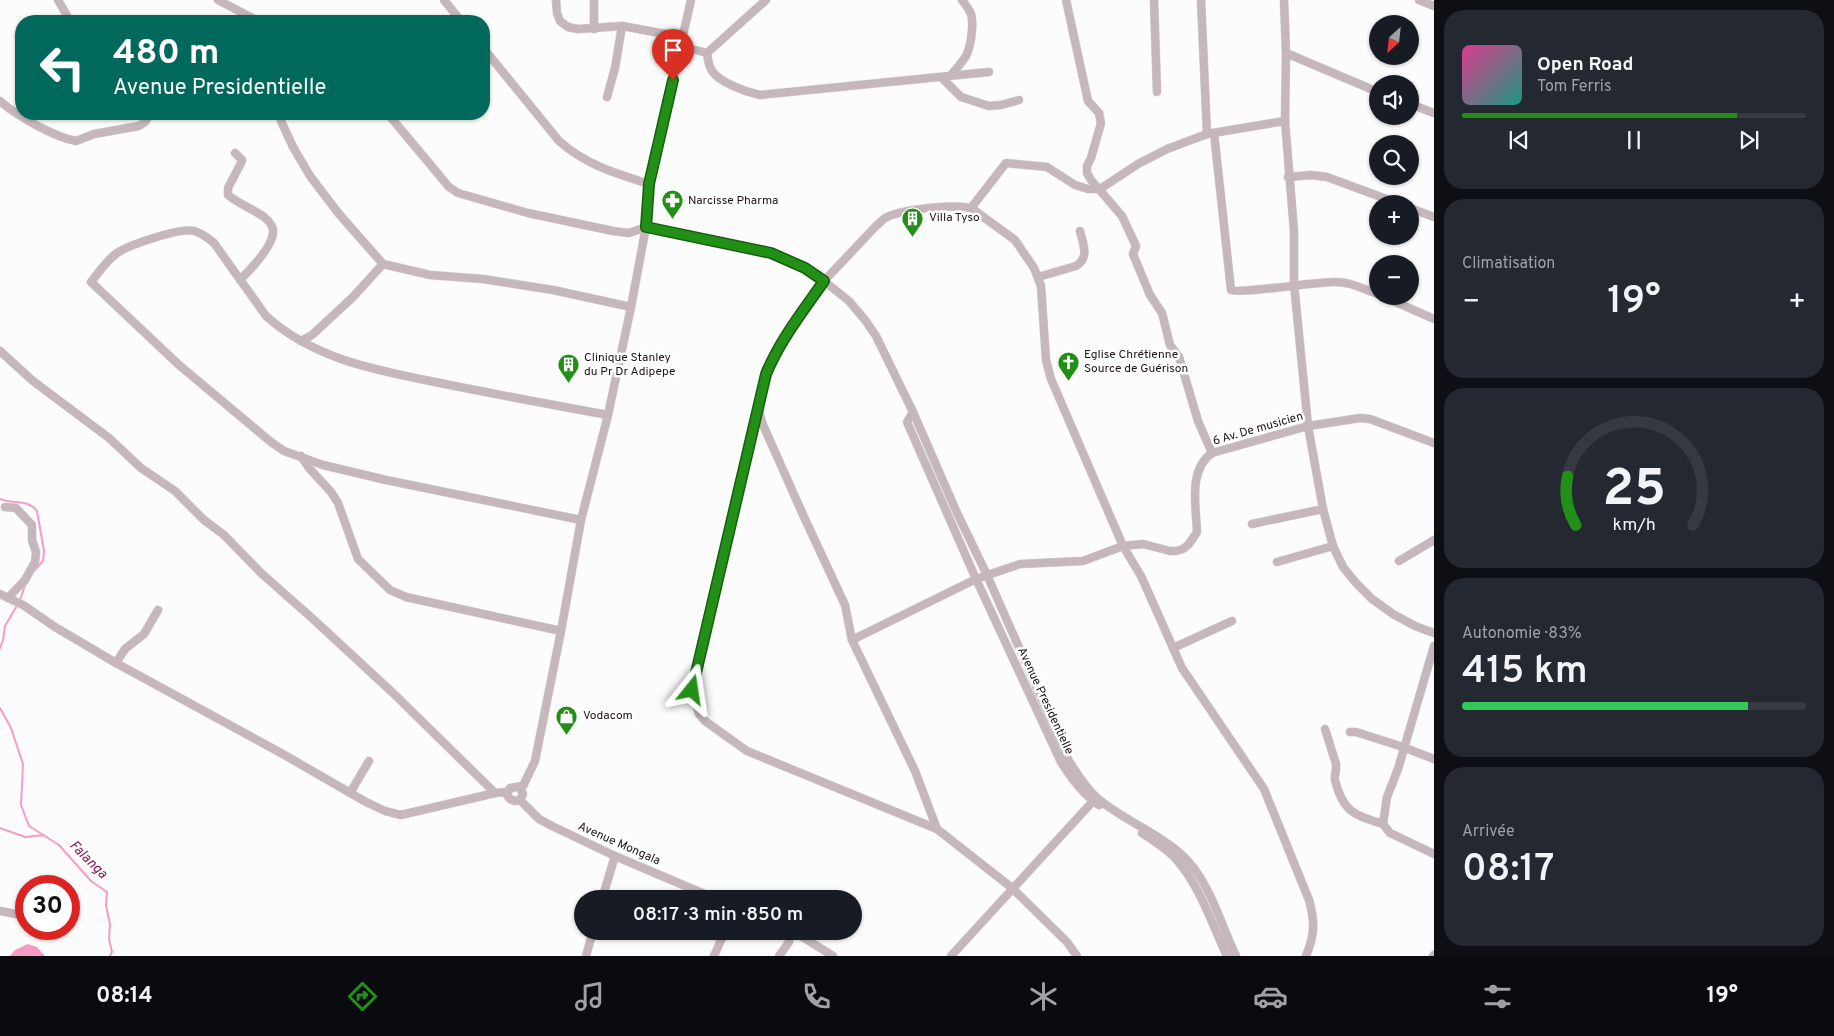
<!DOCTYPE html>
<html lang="fr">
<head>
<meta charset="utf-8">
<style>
  :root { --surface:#171b24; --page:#242831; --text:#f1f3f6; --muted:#9ea1a6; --line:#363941; --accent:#229016 }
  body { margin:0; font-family:Overpass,sans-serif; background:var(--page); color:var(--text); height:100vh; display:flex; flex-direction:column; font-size:19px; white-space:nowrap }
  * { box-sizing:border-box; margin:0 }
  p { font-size:16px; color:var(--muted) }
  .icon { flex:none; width:28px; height:28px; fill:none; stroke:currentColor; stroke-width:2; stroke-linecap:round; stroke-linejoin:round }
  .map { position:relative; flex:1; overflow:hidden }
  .side { display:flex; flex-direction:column; gap:10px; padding:10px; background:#0d0f14; width:400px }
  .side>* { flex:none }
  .hud { position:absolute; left:15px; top:15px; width:475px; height:105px; border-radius:20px; box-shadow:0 1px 4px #0004; background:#00695c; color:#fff; overflow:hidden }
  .needle { width:32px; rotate:207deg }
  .tools { position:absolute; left:1369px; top:15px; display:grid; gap:10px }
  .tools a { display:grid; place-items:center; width:50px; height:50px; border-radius:50%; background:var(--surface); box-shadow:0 1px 4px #0004; font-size:25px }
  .speed { position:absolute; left:15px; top:875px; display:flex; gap:10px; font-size:25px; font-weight:700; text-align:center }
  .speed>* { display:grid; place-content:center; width:65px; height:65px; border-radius:50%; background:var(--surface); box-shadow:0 1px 4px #0004; line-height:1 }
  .speed .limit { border:8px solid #d22; background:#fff; color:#111 }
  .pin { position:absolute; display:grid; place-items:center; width:42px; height:42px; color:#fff; margin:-51px -21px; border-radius:50% 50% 50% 0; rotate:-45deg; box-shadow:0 0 5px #0007 }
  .pin .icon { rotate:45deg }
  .me { position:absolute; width:55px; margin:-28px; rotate:15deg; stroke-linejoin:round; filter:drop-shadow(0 0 4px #0008) }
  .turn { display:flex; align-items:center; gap:18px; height:105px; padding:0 15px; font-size:22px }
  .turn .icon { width:65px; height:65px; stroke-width:2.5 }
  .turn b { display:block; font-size:35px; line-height:42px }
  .big { font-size:38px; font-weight:600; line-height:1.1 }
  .side .tile { flex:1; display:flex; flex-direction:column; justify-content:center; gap:8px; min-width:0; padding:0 18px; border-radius:20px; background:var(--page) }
  .side .dial { align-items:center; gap:0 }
  .dial svg { height:130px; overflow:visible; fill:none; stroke:var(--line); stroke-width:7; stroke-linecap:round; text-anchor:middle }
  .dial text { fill:var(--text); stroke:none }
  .song { display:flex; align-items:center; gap:15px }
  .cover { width:60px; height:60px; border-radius:8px; background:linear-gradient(135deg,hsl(330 70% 55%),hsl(170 70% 35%)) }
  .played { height:5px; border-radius:2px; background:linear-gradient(90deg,var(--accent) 80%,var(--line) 80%) }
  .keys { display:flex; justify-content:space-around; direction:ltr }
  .heat { display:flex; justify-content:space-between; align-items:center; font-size:28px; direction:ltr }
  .charge { height:8px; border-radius:4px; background:linear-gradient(90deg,#34c759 83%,var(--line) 0) }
  .trip { position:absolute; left:574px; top:890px; width:288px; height:50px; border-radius:25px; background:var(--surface); box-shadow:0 1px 4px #0004; font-weight:600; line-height:50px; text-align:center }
  .tab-bar { display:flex; height:80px; justify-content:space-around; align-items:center; background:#090b0e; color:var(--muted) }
  .tab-bar .icon { width:35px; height:35px }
  .tab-bar .on { color:var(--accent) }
  .tab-bar b { font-size:22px; color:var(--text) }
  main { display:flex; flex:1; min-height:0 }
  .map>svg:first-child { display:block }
  .water { fill:#f89bc5 }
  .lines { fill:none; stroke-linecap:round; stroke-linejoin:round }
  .stream { stroke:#f89bc5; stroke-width:2 }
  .minor-casing { stroke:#d8d7d7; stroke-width:9 }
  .minor { stroke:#c6b7bd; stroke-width:8 }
  .route-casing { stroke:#165e0e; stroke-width:12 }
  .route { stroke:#229016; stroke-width:9 }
  .labels { text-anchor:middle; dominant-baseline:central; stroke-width:5; stroke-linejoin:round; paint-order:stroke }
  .poi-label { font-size:12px; fill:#1e1317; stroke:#fff; text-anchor:start }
  .street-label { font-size:12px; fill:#1e1317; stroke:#fff }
  .water-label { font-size:14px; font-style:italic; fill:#841a55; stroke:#fff }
</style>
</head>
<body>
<main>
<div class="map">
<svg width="1434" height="956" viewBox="0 0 1434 956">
  <rect width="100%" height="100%" fill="#fbfcfb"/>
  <!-- water -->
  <polygon class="water" points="28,944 37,947 45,956 10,956 15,950"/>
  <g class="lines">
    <!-- stream -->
    <g class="stream">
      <path d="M0,499C12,505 27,498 37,511L44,551L43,561L34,571"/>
      <polyline points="20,600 26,583"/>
      <polyline points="0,648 3,640 5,626 18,604"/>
      <polyline points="0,708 11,728 23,764 21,805 29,826 59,845 91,881 107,892 106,905 110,925 109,939 112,952 110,956"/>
      <polyline points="0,828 25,837 44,835"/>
    </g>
    <defs>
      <g id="minor">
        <polyline points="58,0 70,21"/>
        <polyline points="218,0 258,21"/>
        <polyline points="444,0 461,21"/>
        <polyline points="556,0 557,13 560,21 568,27 578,29 622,26 682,37"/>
        <polyline points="1066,0 1088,101 1099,113 1101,123 1091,158 1087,166 1087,173 1091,180 1122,216 1136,246 1133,254 1150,295 1162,313 1170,345 1179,357 1198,421 1212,453"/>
        <polyline points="1154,0 1157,92"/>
        <polyline points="1201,0 1207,134"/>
        <polyline points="1284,0 1286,53 1285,121 1294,231 1294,284 1308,426 1323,509 1333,546 1343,567 1356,583 1372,599 1393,614 1415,626 1434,633"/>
        <polyline points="1419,0 1434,6"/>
        <polyline points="594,29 594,0"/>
        <path d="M680,46L707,53C708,58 708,64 711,69C717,82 746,92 760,95L989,72"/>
        <path d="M484,49L559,141C586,165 615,173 649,184"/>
        <polyline points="707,53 766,0"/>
        <polyline points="1286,53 1378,92"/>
        <path d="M950,76C956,69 963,62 967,54C971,44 974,24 971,14C969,9 965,4 962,0"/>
        <polyline points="941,77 961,97 989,106 1001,105 1019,100"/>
        <polyline points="607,97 615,68 622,26"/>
        <path d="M0,101C17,116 54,137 76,141L94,134L139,126L145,122L150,114"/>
        <polyline points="1410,104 1434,113"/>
        <polyline points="281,114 281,121 293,147 310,176 339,214 383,264 430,275 483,279 553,290 631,307"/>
        <polyline points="388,114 449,187 458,193 528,213 613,231 629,233 646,227"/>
        <path d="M1214,133L1231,290C1237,294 1317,282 1333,282C1349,281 1363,289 1378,294"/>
        <path d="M235,153L242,160L241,163L228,188V195C239,204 253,209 264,217C269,221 274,226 273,233C272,247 250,270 240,280"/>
        <polyline points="1288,177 1311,175 1327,177 1400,204"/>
        <polyline points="971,208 1006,163 1047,167 1075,185 1088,189 1100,189 1138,164 1167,149 1207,134 1285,121"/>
        <polyline points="1410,208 1434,217"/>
        <path d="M646,227L752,249L789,260L805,267L824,281L849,301L865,320L876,336L913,412L957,513L987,575L1069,761C1077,774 1086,788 1097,798C1123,820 1157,832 1182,855C1210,881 1220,923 1236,956"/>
        <path d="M1038,277L1076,266C1090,257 1083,244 1080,231"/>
        <polyline points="1382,296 1434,319"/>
        <polyline points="301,341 312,335 353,297 383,264"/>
        <polyline points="0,351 33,381 109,438 141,468 175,491 204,520 224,535 261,573 313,619 393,693 495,793"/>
        <polyline points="758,408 763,425 804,517 845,605 852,640 915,771 937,829"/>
        <path d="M913,412L907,422L976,579L1061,762C1071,778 1083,795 1099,805"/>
        <polyline points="301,456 309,468 331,492 338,503 358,559 390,590 406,597 561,631"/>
        <polyline points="5,507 16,508 32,525 32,540 36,552 35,562 25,580 8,598"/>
        <path d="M581,520L386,480L323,465L284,451L271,442L179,365L91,282C99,272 106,261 117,253C129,245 181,227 194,231C202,233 208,238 214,243L266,316C316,361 381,371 445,384C499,395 554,405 608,415"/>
        <polyline points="1252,524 1323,509"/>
        <polyline points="1399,561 1434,540"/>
        <polyline points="1277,562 1333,546"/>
        <polyline points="0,594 23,605 55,627 116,663 281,753 366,802 385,811 401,815 495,793 507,792"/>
        <path d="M852,640L976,579L1020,564L1083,561L1123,546L1143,544L1170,551H1176L1183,549L1189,544L1197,532C1196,506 1188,470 1212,453L1308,426L1360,418L1370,419L1434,443"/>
        <polyline points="1434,646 1398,769 1387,797 1383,824 1390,833 1434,854"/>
        <polyline points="1173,648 1232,621"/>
        <polyline points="116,663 125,649 144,634 158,610"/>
        <path d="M1325,729L1336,764C1337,770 1334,775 1335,780C1343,812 1354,815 1383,824"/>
        <polyline points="1350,732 1356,732 1403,747 1434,759"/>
        <polyline points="523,786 535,761 561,631 581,520 608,415 631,307 646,227 649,184 691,0"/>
        <polygon points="523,786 520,788 523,794 520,800 515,801 510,799 507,795 510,788"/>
        <polyline points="350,793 369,761"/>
        <polyline points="520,800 539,819 552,826 615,856 716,899"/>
        <path d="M1142,833C1154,841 1167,849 1176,859C1200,886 1212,924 1227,956"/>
        <polyline points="602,899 615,856"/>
        <polyline points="0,911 26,916"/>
        <polyline points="69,924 70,925"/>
        <polyline points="793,931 833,956"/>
        <polyline points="586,956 593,931"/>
        <polyline points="714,956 725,931"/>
        <polyline points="779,956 789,942 792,931"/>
        <polyline points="951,956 1095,799"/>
        <path d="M1077,956L1067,942L1012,888L937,829L747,751L705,721L699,714L692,690L704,646L758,406L773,358L824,281L876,226C879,224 882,220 885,218C901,209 953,204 971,208L1015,240L1034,268L1041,286L1046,360L1051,379L1123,546L1141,576L1182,668L1264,789L1309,900C1315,922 1315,934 1306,956"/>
        <polyline points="1433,956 1434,955"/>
      </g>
    </defs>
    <!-- minor casing -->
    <use href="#minor" class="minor-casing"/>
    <!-- minor -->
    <use href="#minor" class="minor"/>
  </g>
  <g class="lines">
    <defs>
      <path id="route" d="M673,80L649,184L646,227L771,253L805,268L824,281C803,311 780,340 766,374L692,690"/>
    </defs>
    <!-- route casing -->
    <use href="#route" class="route-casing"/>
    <!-- route -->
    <use href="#route" class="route"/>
  </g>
  <!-- icons -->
  <defs>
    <symbol id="pharmacy-pin" viewBox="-11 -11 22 30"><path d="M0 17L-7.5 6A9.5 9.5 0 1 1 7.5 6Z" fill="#229016" stroke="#fff"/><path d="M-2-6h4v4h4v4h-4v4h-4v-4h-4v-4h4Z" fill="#fff"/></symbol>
    <symbol id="building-pin" viewBox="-11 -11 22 30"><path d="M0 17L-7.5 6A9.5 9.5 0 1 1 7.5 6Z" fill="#229016" stroke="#fff"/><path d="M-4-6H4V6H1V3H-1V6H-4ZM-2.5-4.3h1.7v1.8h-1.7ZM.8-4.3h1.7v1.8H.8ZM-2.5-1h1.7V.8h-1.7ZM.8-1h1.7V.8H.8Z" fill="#fff"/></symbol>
    <symbol id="church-pin" viewBox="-11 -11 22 30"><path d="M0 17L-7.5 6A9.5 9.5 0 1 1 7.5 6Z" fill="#229016" stroke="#fff"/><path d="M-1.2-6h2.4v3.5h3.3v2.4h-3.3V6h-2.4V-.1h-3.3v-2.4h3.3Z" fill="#fff"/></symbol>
    <symbol id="shop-pin" viewBox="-11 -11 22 30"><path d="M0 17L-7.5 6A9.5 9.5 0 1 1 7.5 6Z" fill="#229016" stroke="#fff"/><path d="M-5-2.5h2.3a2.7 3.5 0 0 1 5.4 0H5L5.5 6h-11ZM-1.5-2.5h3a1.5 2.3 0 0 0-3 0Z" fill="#fff"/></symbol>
  </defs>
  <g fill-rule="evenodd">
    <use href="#pharmacy-pin" x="660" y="188" width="25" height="34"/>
    <use href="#building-pin" x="900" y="206" width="25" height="34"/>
    <use href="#church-pin" x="1056" y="350" width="25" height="34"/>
    <use href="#building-pin" x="556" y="352" width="25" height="34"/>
    <use href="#shop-pin" x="554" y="704" width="25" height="34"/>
  </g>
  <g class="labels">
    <!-- poi labels -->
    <g class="poi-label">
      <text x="688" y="201">Narcisse Pharma</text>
      <text x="929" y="218">Villa Tyso</text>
      <text x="1084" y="355">Eglise Chrétienne<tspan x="1084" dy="14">Source de Guérison</tspan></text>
      <text x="584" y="358">Clinique Stanley<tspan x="584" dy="14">du Pr Dr Adipepe</tspan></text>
      <text x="583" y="716">Vodacom</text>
    </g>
    <!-- street labels -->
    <g class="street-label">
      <text transform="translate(1258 429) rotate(-16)">6 Av. De musicien</text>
      <text transform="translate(1045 701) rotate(65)">Avenue Presidentielle</text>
      <text transform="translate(619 844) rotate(24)">Avenue Mongala</text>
    </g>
    <!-- water labels -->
    <g class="water-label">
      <text transform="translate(88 860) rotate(45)">Falanga</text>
    </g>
  </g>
</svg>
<div class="tools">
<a><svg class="needle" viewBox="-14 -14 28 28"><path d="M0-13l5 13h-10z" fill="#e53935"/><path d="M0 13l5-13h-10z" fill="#9ea1a6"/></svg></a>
<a><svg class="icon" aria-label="sound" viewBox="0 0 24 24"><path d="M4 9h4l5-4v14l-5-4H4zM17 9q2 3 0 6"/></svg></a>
<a><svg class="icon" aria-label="search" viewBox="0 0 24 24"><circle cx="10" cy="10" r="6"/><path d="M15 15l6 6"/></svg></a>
<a>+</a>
<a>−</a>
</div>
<div class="speed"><div class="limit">30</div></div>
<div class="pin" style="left:673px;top:80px;background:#d93025"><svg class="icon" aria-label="arrive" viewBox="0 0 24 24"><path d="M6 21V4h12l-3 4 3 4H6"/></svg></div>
<svg class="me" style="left:692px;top:690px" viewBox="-20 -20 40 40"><path d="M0-17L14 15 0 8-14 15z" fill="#229016" stroke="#fff" stroke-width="4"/></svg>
<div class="trip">08:17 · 3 min · 850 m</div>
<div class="hud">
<div class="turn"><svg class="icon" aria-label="left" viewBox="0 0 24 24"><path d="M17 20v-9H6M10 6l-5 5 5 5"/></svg><div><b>480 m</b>Avenue Presidentielle</div></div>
</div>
</div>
<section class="side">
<div class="tile">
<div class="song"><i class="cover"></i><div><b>Open Road</b><p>Tom Ferris</p></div></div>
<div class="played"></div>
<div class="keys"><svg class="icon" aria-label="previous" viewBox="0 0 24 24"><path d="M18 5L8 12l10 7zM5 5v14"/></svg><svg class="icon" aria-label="pause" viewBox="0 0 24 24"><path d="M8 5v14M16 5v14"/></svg><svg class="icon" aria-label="next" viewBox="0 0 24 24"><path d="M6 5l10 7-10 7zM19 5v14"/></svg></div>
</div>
<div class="tile"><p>Climatisation</p>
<div class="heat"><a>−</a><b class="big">19°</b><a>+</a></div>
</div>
<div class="tile dial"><svg viewBox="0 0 100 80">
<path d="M14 69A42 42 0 1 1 86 69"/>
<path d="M14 69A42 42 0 0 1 9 39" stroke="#229016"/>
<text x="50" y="56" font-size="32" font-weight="700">25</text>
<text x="50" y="72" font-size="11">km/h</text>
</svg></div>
<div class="tile"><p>Autonomie · 83%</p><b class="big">415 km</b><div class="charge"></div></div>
<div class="tile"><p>Arrivée</p><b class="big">08:17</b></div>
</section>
</main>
<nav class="tab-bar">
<b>08:14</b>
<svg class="icon on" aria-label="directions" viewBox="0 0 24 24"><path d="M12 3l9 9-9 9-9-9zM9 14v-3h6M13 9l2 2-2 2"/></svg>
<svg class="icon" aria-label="music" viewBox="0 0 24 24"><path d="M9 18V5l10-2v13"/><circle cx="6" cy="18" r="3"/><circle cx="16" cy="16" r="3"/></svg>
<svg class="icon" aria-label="phone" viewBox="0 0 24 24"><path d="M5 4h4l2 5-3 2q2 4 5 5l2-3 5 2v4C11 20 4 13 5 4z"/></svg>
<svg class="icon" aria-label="climate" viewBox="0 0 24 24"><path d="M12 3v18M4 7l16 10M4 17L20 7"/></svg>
<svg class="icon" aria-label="car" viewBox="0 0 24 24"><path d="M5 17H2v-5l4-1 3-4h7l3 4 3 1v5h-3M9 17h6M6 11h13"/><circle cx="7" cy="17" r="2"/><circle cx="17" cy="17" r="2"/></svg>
<svg class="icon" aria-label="filters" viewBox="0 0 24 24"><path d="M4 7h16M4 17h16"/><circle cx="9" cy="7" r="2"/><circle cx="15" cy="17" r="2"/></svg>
<b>19°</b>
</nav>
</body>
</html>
